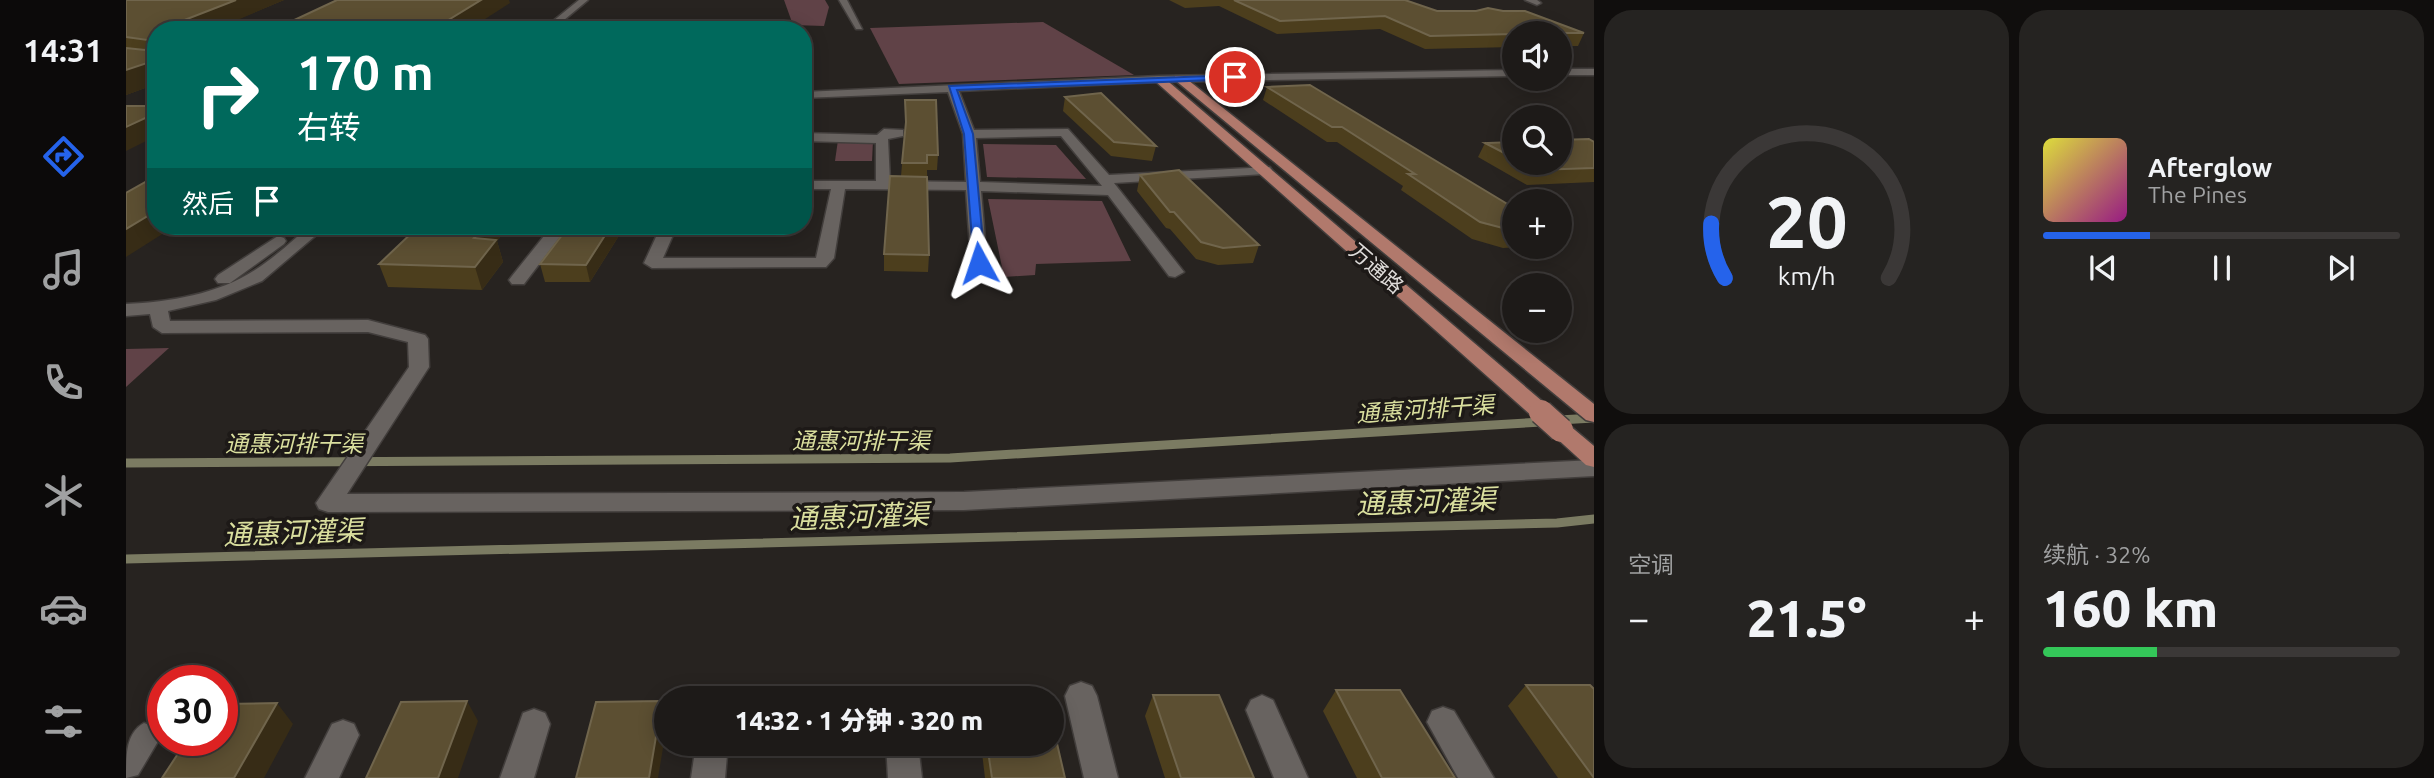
<!DOCTYPE html>
<html lang="zh">
<head>
<meta charset="utf-8">
<style>
  :root { --surface:#1d1a18; --page:#252321; --text:#f1f3f6; --muted:#a0a1a2; --line:#3b3837; --accent:#2563eb }
  body { margin:0; font-family:Ubuntu,"Noto Sans SC",sans-serif; background:var(--page); color:var(--text); height:100vh; display:flex; flex-direction:column; font-size:26px; white-space:nowrap }
  * { box-sizing:border-box; margin:0 }
  p { font-size:23px; color:var(--muted) }
  .icon { flex:none; width:38px; height:38px; fill:none; stroke:currentColor; stroke-width:2; stroke-linecap:round; stroke-linejoin:round }
  .map { position:relative; flex:1; overflow:hidden }
  .sheet { display:flex; flex-direction:column; gap:10px; padding:10px; background:#100e0d; width:840px }
  .sheet>* { flex:none }
  .guide { position:absolute; left:21px; top:21px; width:665px; height:214px; border-radius:28px; box-shadow:0 4px 18px #0003,0 0 0 2px var(--line); background:#00695c; color:#fff; overflow:hidden }
  .buttons { position:absolute; left:1376px; top:21px; display:grid; gap:14px }
  .buttons a { display:grid; place-items:center; width:70px; height:70px; border-radius:50%; background:var(--surface); box-shadow:0 4px 18px #0003,0 0 0 2px var(--line); font-size:35px }
  .speed { position:absolute; left:21px; top:665px; display:flex; gap:14px; font-size:35px; font-weight:700; text-align:center }
  .speed>* { display:grid; place-content:center; width:91px; height:91px; border-radius:50%; background:var(--surface); box-shadow:0 4px 18px #0003,0 0 0 2px var(--line); line-height:1 }
  .speed .limit { border:10px solid #d22; background:#fff; color:#111 }
  .pin { position:absolute; display:grid; place-items:center; width:60px; height:60px; color:#fff; margin:-30px; border:4px solid #fff; border-radius:50%; box-shadow:0 2px 7px #0007 }
  .me { position:absolute; width:77px; margin:-38px; rotate:355deg; stroke-linejoin:round; filter:drop-shadow(0 0 5px #0008) }
  .turn { display:flex; align-items:center; gap:24px; height:147px; padding:0 35px; font-size:32px }
  .turn .icon { width:91px; height:91px; stroke-width:2.5 }
  .turn b { display:block; font-size:49px; line-height:60px }
  .then { display:flex; align-items:center; height:66px; padding:0 35px; background:#0003; gap:14px; font-size:26px }
  .big { font-size:52px; font-weight:800; line-height:1.1 }
  .sheet .tile { flex:1; display:flex; flex-direction:column; justify-content:center; gap:10px; min-width:0; padding:0 24px; border-radius:28px; background:var(--page) }
  .sheet .dial { align-items:center; gap:0 }
  .dial svg { height:182px; overflow:visible; fill:none; stroke:var(--line); stroke-width:7; stroke-linecap:round; text-anchor:middle }
  .dial text { fill:var(--text); stroke:none }
  .song { display:flex; align-items:center; gap:21px }
  .cover { width:84px; height:84px; border-radius:10px; background:linear-gradient(135deg,hsl(60 70% 55%),hsl(310 70% 35%)) }
  .played { height:7px; border-radius:4px; background:linear-gradient(90deg,var(--accent) 30%,var(--line) 30%) }
  .keys { display:flex; justify-content:space-around; direction:ltr }
  .heat { display:flex; justify-content:space-between; align-items:center; font-size:38px; direction:ltr }
  .charge { height:10px; border-radius:5px; background:linear-gradient(90deg,#34c759 32%,var(--line) 0) }
  .sheet .tiles { flex:1; display:grid; gap:10px; grid-template-columns:repeat(2,1fr) }
  .trip { position:absolute; left:528px; top:686px; width:410px; height:70px; border-radius:35px; background:var(--surface); box-shadow:0 4px 18px #0003,0 0 0 2px var(--line); font-weight:800; line-height:70px; text-align:center }
  main { display:flex; flex:1; min-height:0 }
  .tab-bar { display:flex; flex-direction:column; width:126px; justify-content:space-around; align-items:center; background:#0c0a0a; color:var(--muted) }
  .tab-bar .icon { width:49px; height:49px }
  .tab-bar .on { color:var(--accent) }
  .tab-bar b { font-size:32px; color:var(--text) }
  .map>svg:first-child { display:block }
  .green { fill:#604247 }
  .lines { fill:none; stroke-linecap:round; stroke-linejoin:round }
  .stream { stroke:#7b7b62; stroke-width:9 }
  .minor-casing { stroke:#423e3c; stroke-width:3 }
  .major-casing { stroke:#423e3c; stroke-width:3 }
  .minor { fill:#686360; fill-rule:evenodd }
  .major { fill:#b1796c; fill-rule:evenodd }
  .major-bridge-casing { stroke:#423e3c; stroke-width:27; stroke-linecap:butt }
  .major-bridge { stroke:#b1796c; stroke-width:24 }
  .wall { fill:#4c3e1d }
  .shaded-wall { fill:#372c16 }
  .building { fill:#5c4f32; stroke:#70654c; stroke-width:2 }
  .route { fill:#2563eb; stroke:#184099; stroke-width:2 }
  .labels { text-anchor:middle; dominant-baseline:central; stroke-width:7; stroke-linejoin:round; paint-order:stroke }
  .street-label { font-size:21px; fill:#dfdcda; stroke:#1d1917 }
  .water-label { font-size:23px; font-style:italic; fill:#dadf9e; stroke:#1d1917 }
  .near-water-label { font-size:28px; font-style:italic; fill:#dadf9e; stroke:#1d1917 }
</style>
</head>
<body>
<main>
<nav class="tab-bar">
<b>14:31</b>
<svg class="icon on" aria-label="directions" viewBox="0 0 24 24"><path d="M12 3l9 9-9 9-9-9zM9 14v-3h6M13 9l2 2-2 2"/></svg>
<svg class="icon" aria-label="music" viewBox="0 0 24 24"><path d="M9 18V5l10-2v13"/><circle cx="6" cy="18" r="3"/><circle cx="16" cy="16" r="3"/></svg>
<svg class="icon" aria-label="phone" viewBox="0 0 24 24"><path d="M5 4h4l2 5-3 2q2 4 5 5l2-3 5 2v4C11 20 4 13 5 4z"/></svg>
<svg class="icon" aria-label="climate" viewBox="0 0 24 24"><path d="M12 3v18M4 7l16 10M4 17L20 7"/></svg>
<svg class="icon" aria-label="car" viewBox="0 0 24 24"><path d="M5 17H2v-5l4-1 3-4h7l3 4 3 1v5h-3M9 17h6M6 11h13"/><circle cx="7" cy="17" r="2"/><circle cx="17" cy="17" r="2"/></svg>
<svg class="icon" aria-label="filters" viewBox="0 0 24 24"><path d="M4 7h16M4 17h16"/><circle cx="9" cy="7" r="2"/><circle cx="15" cy="17" r="2"/></svg>
</nav>
<div class="map">
<svg width="1468" height="778" viewBox="0 0 1468 778">
  <rect width="100%" height="100%" fill="#272320"/>
  <!-- green -->
  <g class="green">
    <polygon points="658,0 699,0 703,7 698,26 667,25"/>
    <polygon points="917,22 1008,75 773,84 744,28"/>
    <polygon points="712,140 747,141 746,161 709,161"/>
    <polygon points="857,144 930,145 960,179 861,177"/>
    <polygon points="862,199 976,201 1005,261 910,264 909,275 878,277"/>
    <polygon points="43,348 0,387 0,349"/>
  </g>
  <g class="lines">
    <!-- stream -->
    <g class="stream">
      <polyline points="1433,420 1468,418"/>
      <polyline points="0,463 824,458 1416,422"/>
      <polyline points="0,559 1431,523 1468,519"/>
    </g>
    <defs>
      <g id="minor">
        <polygon points="453,0 462,0 426,30 416,30"/>
        <polygon points="713,0 721,0 736,29 730,29"/>
        <polygon points="1399,0 1411,0 1415,3 1411,5"/>
        <rect x="1433" y="69" width="35" height="6"/>
        <path d="M1388,70V76L1033,82L833,91L848,130L942,129L983,175L1144,167L1146,170L1139,174L988,183L1058,272L1049,277L1043,276L982,195L855,191L861,263L859,267H847L845,263L840,190L719,189L708,258L700,267L526,268L518,263L535,226H551L537,258H690L705,189H677V181H750V143L677,141V133L751,135L758,129L777,130V136L762,139L764,181L840,182L837,134L822,92L677,98V92L1033,76ZM935,136L976,186L854,182L850,138Z"/>
        <path d="M184,226H201L136,281L90,300L42,311L44,321L242,320L299,335L302,339L303,367L221,494L838,492L1468,460V476L838,510L202,512L193,509L190,503L283,367L282,342L242,332L36,333L27,327L24,314L0,316V304C44,302 92,294 129,270C149,257 166,241 184,226Z"/>
        <polygon points="426,226 442,226 398,284 386,284 383,280 386,276"/>
        <polygon points="152,236 158,238 160,241 158,244 104,283 92,283 89,279 92,275"/>
        <polygon points="955,682 966,686 971,696 992,778 958,778 939,696 944,686"/>
        <polygon points="1136,695 1147,700 1182,778 1148,778 1120,710 1125,700"/>
        <polygon points="1317,707 1328,711 1368,778 1332,778 1301,722 1306,711"/>
        <polygon points="408,709 419,713 424,724 408,778 374,778 397,713"/>
        <polygon points="217,720 228,724 233,735 213,778 179,778 206,724"/>
        <path d="M18,723L29,727L34,738L12,775L0,778C0,754 0,733 18,723Z"/>
        <polygon points="570,744 602,744 599,778 565,778"/>
        <polygon points="760,744 792,744 796,778 762,778"/>
      </g>
      <g id="major">
        <polygon points="1049,76 1057,76 1468,404 1468,422 1460,420 1049,80"/>
        <polygon points="1029,77 1037,77 1423,407 1426,412 1423,417 1407,417 1029,81"/>
        <polygon points="1435,423 1443,425 1468,446 1468,467 1460,465 1427,435 1424,430 1427,425"/>
      </g>
    </defs>
    <!-- minor casing -->
    <use href="#minor" class="minor-casing"/>
    <!-- major casing -->
    <use href="#major" class="major-casing"/>
    <!-- minor -->
    <use href="#minor" class="minor"/>
    <!-- major -->
    <use href="#major" class="major"/>
    <defs>
      <polyline id="major-bridge" points="1415,412 1435,430"/>
    </defs>
    <!-- major-bridge casing -->
    <use href="#major-bridge" class="major-bridge-casing"/>
    <!-- major-bridge -->
    <use href="#major-bridge" class="major-bridge"/>
  </g>
  <!-- wall -->
  <g class="wall">
    <polygon points="0,0 158,0 98,25 121,25 123,30 30,30 30,84 0,95"/>
    <polygon points="1043,0 1279,0 1311,11 1458,33 1452,46 1433,46 1433,33 1388,33 1388,47 1299,49 1254,29 1151,34 1093,6 1059,8"/>
    <polygon points="1141,87 1388,208 1388,247 1393,247 1377,248 1346,239 1275,190 1277,186 1211,142 1201,142 1137,100"/>
    <polygon points="939,97 1030,146 1026,161 985,156 937,111"/>
    <polygon points="779,100 812,155 811,170 801,170 803,255 802,272 758,271 758,254 775,176 779,129"/>
    <polygon points="1388,142 1388,163 1433,163 1468,142 1468,182 1401,185 1352,157 1359,143"/>
    <polygon points="1014,175 1133,245 1127,263 1092,265 1070,259 1044,229 1040,228 1011,191"/>
    <polygon points="293,226 383,226 371,241 377,262 356,290 262,287 253,264"/>
    <polygon points="499,226 464,282 419,282 414,264"/>
    <polygon points="1400,685 1468,778 1432,778 1382,706"/>
    <polygon points="1210,690 1329,778 1231,778 1197,711"/>
    <polygon points="1027,695 1128,778 1039,778 1019,716"/>
    <polygon points="855,744 926,744 939,778 859,778"/>
  </g>
  <!-- shaded-wall -->
  <g class="shaded-wall">
    <polygon points="110,0 158,0 88,30 43,26"/>
    <polygon points="355,0 383,0 384,3 342,30 306,30"/>
    <polygon points="30,60 30,84 0,95 0,70"/>
    <polygon points="30,113 30,136 0,151 0,127"/>
    <polygon points="30,211 30,226 49,226 0,257 0,229"/>
    <polygon points="359,226 383,226 371,241 377,262 356,290 349,267 348,238"/>
    <polygon points="485,226 499,226 464,282 460,265"/>
    <polygon points="341,701 352,721 332,778 312,778"/>
    <polygon points="536,701 541,719 541,724 532,778 523,778"/>
    <polygon points="151,703 167,724 138,778 108,778"/>
  </g>
  <!-- building -->
  <g class="building">
    <polygon points="0,0 110,0 43,26 121,25 121,28 115,30 30,30 30,60 0,70 0,48 19,50 22,47 22,40 0,37"/>
    <polygon points="211,0 355,0 306,30 147,30"/>
    <polygon points="1108,0 1279,0 1311,11 1350,11 1362,8 1377,11 1399,11 1458,33 1388,33 1388,34 1304,36 1259,16 1154,21"/>
    <polygon points="1184,85 1388,208 1388,231 1354,222 1282,174 1289,174 1216,127 1206,127 1141,87"/>
    <polygon points="975,93 1030,146 988,142 939,97"/>
    <polygon points="779,100 810,100 812,155 801,155 801,163 776,163 780,122"/>
    <polygon points="0,106 30,106 30,113 0,127"/>
    <polygon points="1463,139 1468,142 1468,168 1409,170 1396,163 1433,163 1433,140"/>
    <polygon points="1388,142 1388,158 1359,143"/>
    <polygon points="1053,170 1133,245 1097,248 1075,242 1048,212 1044,212 1014,175"/>
    <polygon points="30,176 30,211 0,229 0,193"/>
    <polygon points="764,176 801,177 803,255 758,254"/>
    <polygon points="293,226 359,226 348,238 370,240 349,267 253,264"/>
    <polygon points="443,226 485,226 460,265 414,264"/>
    <polygon points="1400,685 1464,685 1468,689 1468,778"/>
    <polygon points="1210,690 1274,690 1329,778 1256,778"/>
    <polygon points="1027,695 1093,695 1128,778 1055,778"/>
    <polygon points="341,701 312,778 240,778 275,702"/>
    <polygon points="536,701 523,778 450,778 470,702"/>
    <polygon points="151,703 108,778 36,778 61,740 96,740 96,704"/>
    <polygon points="926,722 939,778 866,778 861,744 926,744"/>
  </g>
  <!-- route -->
  <polygon class="route" points="1109,75 1112,79 831,90 847,134 859,263 857,266 848,266 838,134 823,86"/>
  <g class="labels">
    <!-- street labels -->
    <g class="street-label">
      <text transform="translate(1251 268) rotate(41)">万通路</text>
    </g>
    <!-- water labels -->
    <g class="water-label">
      <text transform="translate(1299 409) rotate(-4)">通惠河排干渠</text>
      <text x="735" y="440">通惠河排干渠</text>
      <text x="168" y="443">通惠河排干渠</text>
    </g>
    <!-- near-water labels -->
    <g class="near-water-label">
      <text transform="translate(1300 501) rotate(-2)">通惠河灌渠</text>
      <text transform="translate(733 516) rotate(-2)">通惠河灌渠</text>
      <text transform="translate(167 532) rotate(-2)">通惠河灌渠</text>
    </g>
  </g>
</svg>
<div class="buttons">
<a><svg class="icon" aria-label="sound" viewBox="0 0 24 24"><path d="M4 9h4l5-4v14l-5-4H4zM17 9q2 3 0 6"/></svg></a>
<a><svg class="icon" aria-label="search" viewBox="0 0 24 24"><circle cx="10" cy="10" r="6"/><path d="M15 15l6 6"/></svg></a>
<a>+</a>
<a>−</a>
</div>
<div class="speed"><div class="limit">30</div></div>
<div class="pin" style="left:1109px;top:77px;background:#d93025"><svg class="icon" aria-label="arrive" viewBox="0 0 24 24"><path d="M6 21V4h12l-3 4 3 4H6"/></svg></div>
<svg class="me" style="left:853px;top:263px" viewBox="-20 -20 40 40"><path d="M0-17L14 15 0 8-14 15z" fill="#2563eb" stroke="#fff" stroke-width="4"/></svg>
<div class="trip">14:32 · 1 分钟 · 320 m</div>
<div class="guide">
<div class="turn"><svg class="icon" aria-label="right" viewBox="0 0 24 24"><path d="M7 20v-9h11M14 6l5 5-5 5"/></svg><div><b>170 m</b>右转</div></div>
<div class="then">然后<svg class="icon" aria-label="arrive" viewBox="0 0 24 24"><path d="M6 21V4h12l-3 4 3 4H6"/></svg></div>
</div>
</div>
<section class="sheet">
<div class="tiles">
<div class="tile dial"><svg viewBox="0 0 100 80">
<path d="M14 69A42 42 0 1 1 86 69"/>
<path d="M14 69A42 42 0 0 1 8 45" stroke="#2563eb"/>
<text x="50" y="56" font-size="32" font-weight="700">20</text>
<text x="50" y="72" font-size="11">km/h</text>
</svg></div>
<div class="tile">
<div class="song"><i class="cover"></i><div><b>Afterglow</b><p>The Pines</p></div></div>
<div class="played"></div>
<div class="keys"><svg class="icon" aria-label="previous" viewBox="0 0 24 24"><path d="M18 5L8 12l10 7zM5 5v14"/></svg><svg class="icon" aria-label="pause" viewBox="0 0 24 24"><path d="M8 5v14M16 5v14"/></svg><svg class="icon" aria-label="next" viewBox="0 0 24 24"><path d="M6 5l10 7-10 7zM19 5v14"/></svg></div>
</div>
<div class="tile"><p>空调</p>
<div class="heat"><a>−</a><b class="big">21.5°</b><a>+</a></div>
</div>
<div class="tile"><p>续航 · 32%</p><b class="big">160 km</b><div class="charge"></div></div>
</div>
</section>
</main>
</body>
</html>
